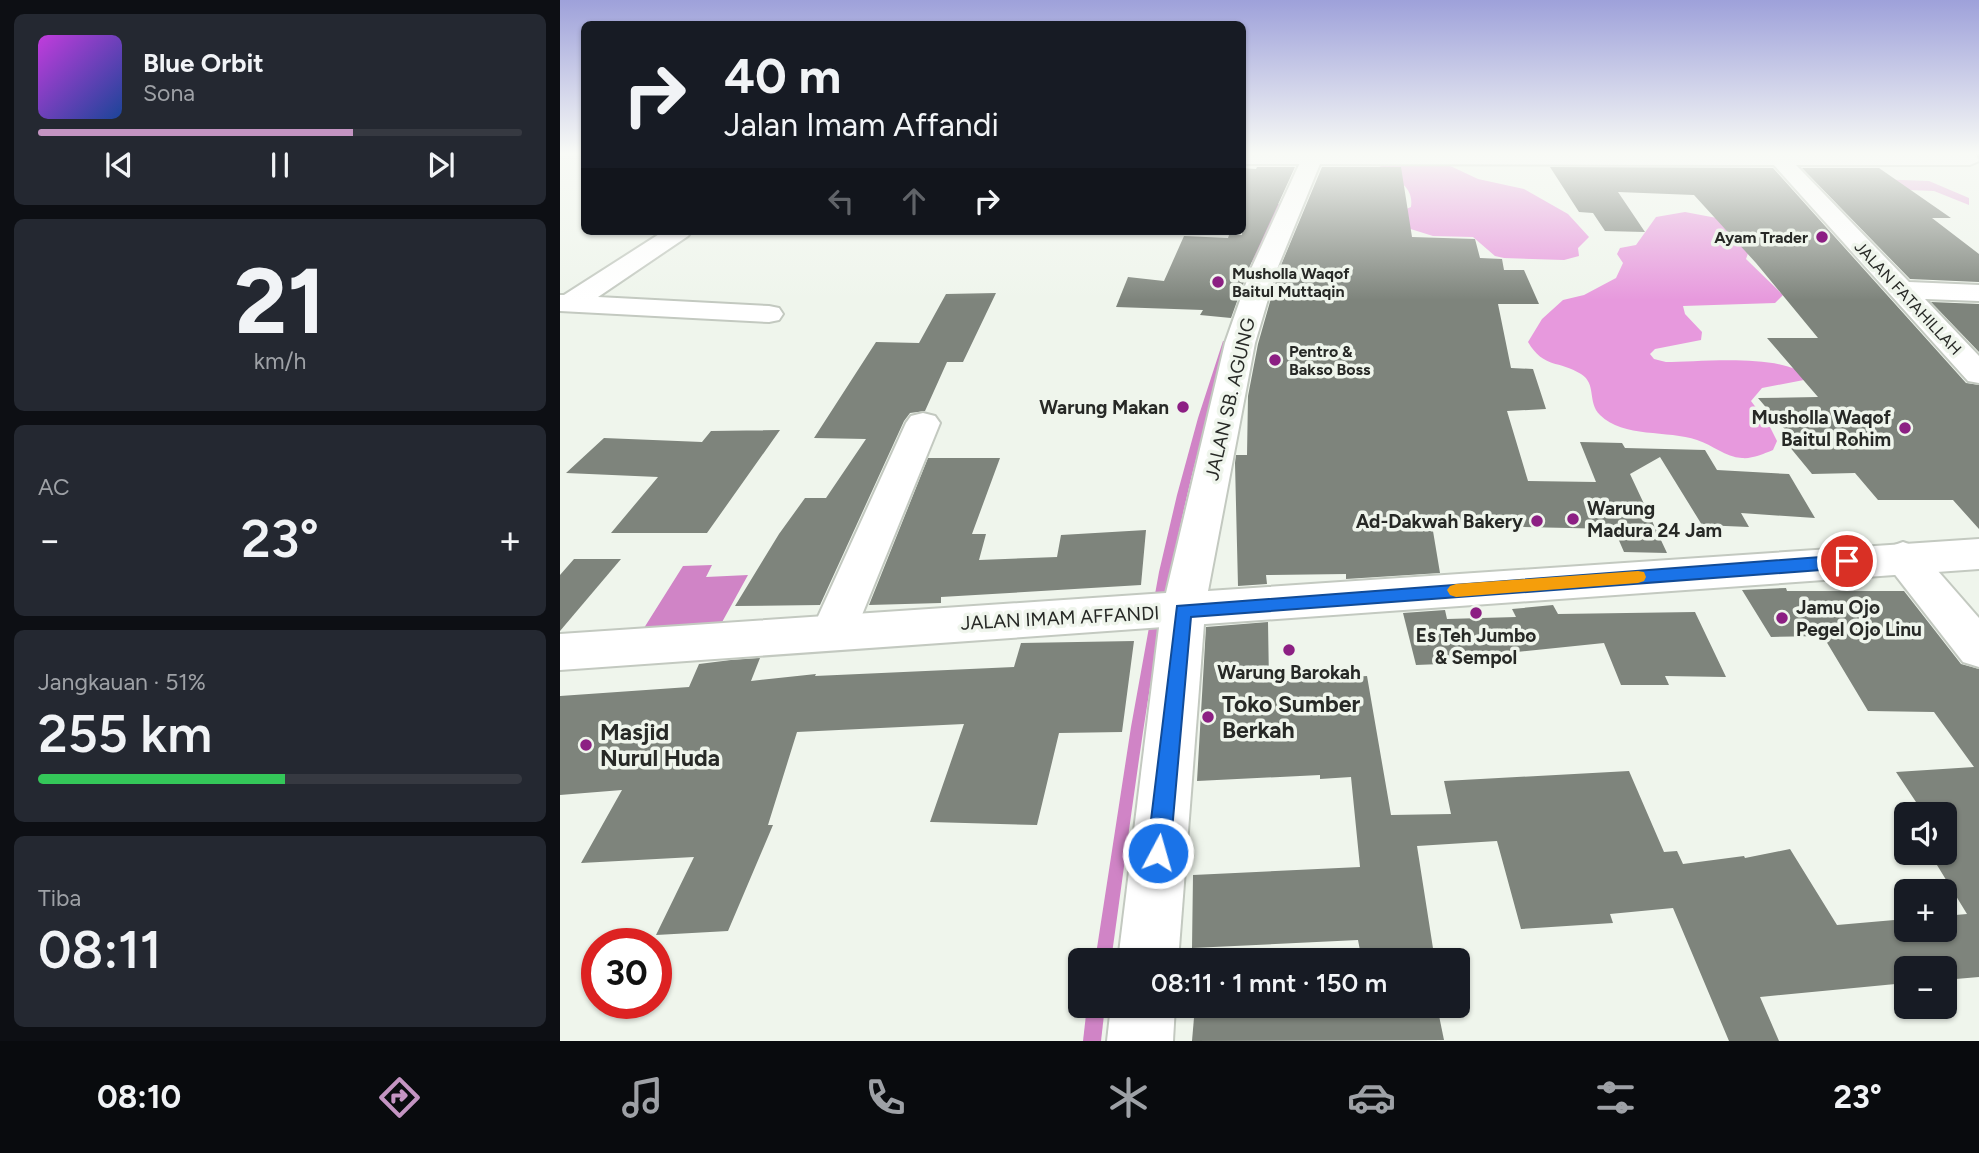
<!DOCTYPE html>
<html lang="id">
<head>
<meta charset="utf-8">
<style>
  :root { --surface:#171b24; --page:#242831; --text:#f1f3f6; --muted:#9ea1a6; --line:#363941; --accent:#c494c2 }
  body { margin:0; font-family:Figtree,sans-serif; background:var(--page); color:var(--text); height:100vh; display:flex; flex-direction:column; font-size:26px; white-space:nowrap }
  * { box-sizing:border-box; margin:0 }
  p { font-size:23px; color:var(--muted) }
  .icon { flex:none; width:38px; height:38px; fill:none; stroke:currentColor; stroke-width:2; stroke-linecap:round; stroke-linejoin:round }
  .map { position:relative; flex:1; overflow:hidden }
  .drawer { display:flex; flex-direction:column; gap:14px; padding:14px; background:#0d0f14; width:560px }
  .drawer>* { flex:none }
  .guide { position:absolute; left:21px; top:21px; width:665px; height:214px; border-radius:10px; box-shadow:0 2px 5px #0004; background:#171b24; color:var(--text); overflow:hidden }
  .buttons { position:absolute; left:1334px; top:802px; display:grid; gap:14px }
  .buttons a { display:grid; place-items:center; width:63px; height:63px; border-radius:10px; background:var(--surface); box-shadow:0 2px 5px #0004; font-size:35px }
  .speed { position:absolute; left:21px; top:928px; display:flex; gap:14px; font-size:35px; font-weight:700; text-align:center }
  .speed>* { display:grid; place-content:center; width:91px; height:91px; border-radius:50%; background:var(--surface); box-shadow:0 2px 5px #0004; line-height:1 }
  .speed .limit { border:10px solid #d22; background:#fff; color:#111 }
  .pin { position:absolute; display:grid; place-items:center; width:60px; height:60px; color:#fff; margin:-30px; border:4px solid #fff; border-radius:50%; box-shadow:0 2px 7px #0007 }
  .me { position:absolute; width:77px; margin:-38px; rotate:6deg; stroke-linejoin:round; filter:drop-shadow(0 0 5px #0008) }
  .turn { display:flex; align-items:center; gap:24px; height:147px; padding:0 28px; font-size:32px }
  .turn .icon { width:91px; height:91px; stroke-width:2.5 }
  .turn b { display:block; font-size:49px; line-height:60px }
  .lanes { display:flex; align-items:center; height:66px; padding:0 28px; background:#0003; justify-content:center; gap:35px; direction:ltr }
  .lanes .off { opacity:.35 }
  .big { font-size:52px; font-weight:600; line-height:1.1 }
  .drawer .tile { flex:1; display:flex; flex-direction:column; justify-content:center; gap:10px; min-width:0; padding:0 24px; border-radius:10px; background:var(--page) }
  .drawer .dial { align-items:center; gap:0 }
  .dial b { font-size:91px; line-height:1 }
  .song { display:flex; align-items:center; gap:21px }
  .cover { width:84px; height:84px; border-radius:10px; background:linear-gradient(135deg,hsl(290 70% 55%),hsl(220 70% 35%)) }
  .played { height:7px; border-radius:4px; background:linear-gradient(90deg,var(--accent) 65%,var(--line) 65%) }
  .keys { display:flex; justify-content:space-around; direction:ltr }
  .heat { display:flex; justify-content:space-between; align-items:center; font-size:38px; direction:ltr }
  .charge { height:10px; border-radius:5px; background:linear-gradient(90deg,#34c759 51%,var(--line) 0) }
  .trip { position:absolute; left:508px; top:948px; width:402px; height:70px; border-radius:10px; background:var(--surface); box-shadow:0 2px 5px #0004; font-weight:600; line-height:70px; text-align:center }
  .tab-bar { display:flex; height:112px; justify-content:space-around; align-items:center; background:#090b0e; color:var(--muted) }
  .tab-bar .icon { width:49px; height:49px }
  .tab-bar .on { color:var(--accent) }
  .tab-bar b { font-size:32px; color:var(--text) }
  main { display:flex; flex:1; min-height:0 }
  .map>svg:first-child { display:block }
  .green { fill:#e4afdc }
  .forest { fill:#e799dd }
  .water { fill:#d084c6 }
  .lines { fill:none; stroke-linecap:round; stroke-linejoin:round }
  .stream { fill:#d084c6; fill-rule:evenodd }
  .building { fill:#7e847c }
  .street-casing { stroke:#c3c9c0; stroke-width:4 }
  .secondary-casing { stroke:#c3c9c0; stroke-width:4 }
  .street { fill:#fff; fill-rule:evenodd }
  .secondary { fill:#fff; fill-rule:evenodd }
  .route { fill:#1a73e8; stroke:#114b97; stroke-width:2 }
  .slow { fill:#f59e0b }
  .poi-dot { fill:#8c1f83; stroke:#eff5ec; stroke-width:2.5 }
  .labels { text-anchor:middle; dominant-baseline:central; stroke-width:7; stroke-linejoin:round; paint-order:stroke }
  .far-poi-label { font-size:16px; font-weight:bold; fill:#272926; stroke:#eff5ec; text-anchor:start }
  .far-street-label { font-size:16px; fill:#272926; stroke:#eff5ec }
  .street-label { font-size:19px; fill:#272926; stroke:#eff5ec }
  .poi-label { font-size:19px; font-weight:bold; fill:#272926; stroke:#eff5ec; text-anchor:end }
  .near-poi-label { font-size:23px; font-weight:bold; fill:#272926; stroke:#eff5ec; text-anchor:start }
</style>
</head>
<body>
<main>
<section class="drawer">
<div class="tile">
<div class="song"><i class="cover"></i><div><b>Blue Orbit</b><p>Sona</p></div></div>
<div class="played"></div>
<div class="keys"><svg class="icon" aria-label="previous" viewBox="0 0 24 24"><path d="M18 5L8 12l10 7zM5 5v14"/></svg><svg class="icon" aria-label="pause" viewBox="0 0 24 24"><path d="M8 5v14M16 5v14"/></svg><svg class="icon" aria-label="next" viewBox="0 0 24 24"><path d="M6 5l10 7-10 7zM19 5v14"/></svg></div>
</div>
<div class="tile dial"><b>21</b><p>km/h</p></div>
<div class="tile"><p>AC</p>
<div class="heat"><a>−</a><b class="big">23°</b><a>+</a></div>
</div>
<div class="tile"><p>Jangkauan · 51%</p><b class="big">255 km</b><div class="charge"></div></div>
<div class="tile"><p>Tiba</p><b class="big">08:11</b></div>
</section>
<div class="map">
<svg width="1419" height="1041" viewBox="0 0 1419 1041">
  <rect width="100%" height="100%" fill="#eff5ec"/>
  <!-- green -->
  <polygon class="green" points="1261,177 1369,181 1409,198 1409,205 1374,191 1272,187"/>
  <!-- forest -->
  <g class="forest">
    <path d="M884,163L918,179L964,189L1008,214L1029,237L1018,248L1019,256L1004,260L944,258L935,256L913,237L873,236L841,226L834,214L851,207C854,185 836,180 819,170V167L827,164Z"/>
    <path d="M1125,212L1162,219L1190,248L1186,259L1223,295L1215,303L1123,306L1125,314L1142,332L1141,340L1095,349L1090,354L1094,359L1106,362C1139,362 1228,352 1249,379L1202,388L1191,401L1209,425L1217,441L1213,450C1203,454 1192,459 1182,458C1165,457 1153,445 1137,440C1108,430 1063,438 1040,415C1027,402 1037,384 1021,374C999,360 984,369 968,342L982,319L1003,300L1024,295L1056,278L1063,263L1057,254L1060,248L1076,245L1096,217Z"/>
  </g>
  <!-- water -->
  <polygon class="water" points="152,565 146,577 188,575 161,624 84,628 123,566"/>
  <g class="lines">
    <!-- stream -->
    <g class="stream">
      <polygon points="717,203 720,205 698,262 693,263 692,262 714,205"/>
      <path d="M663,341H666L670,343C654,394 639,444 627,496C591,649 573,805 551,961H535L571,727L599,572L617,495L638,418Z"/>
      <polygon points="527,1006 545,1006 541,1041 523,1041"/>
    </g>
  </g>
  <!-- building -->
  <g class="building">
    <polygon points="697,167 735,167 689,268 671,318 640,315 643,310 556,307 568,277 604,281 624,236 668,238 669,235 682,235 682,168 696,169"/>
    <polygon points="762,167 841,167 852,237 915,239 920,258 942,259 944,270 964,270 979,304 938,304 951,368 973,369 986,409 947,411 968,481 1036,482 1020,442 1062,443 1065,448 1145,450 1157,470 1229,474 1255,518 1181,513 1189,527 1142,525 1100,457 1070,474 1107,553 1064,552 1054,529 872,525 880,573 786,579 786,574 706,575 707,584 678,586 675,463 676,455 687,455 688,396 698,344 719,270"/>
    <polygon points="990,167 1213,168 1406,383 1419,385 1419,529 1393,500 1318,500 1295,473 1252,474 1224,440 1234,440 1198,398 1258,397 1207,338 1258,338 1196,263 1134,195 1058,192 1085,232 1045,231 1033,213 1019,212"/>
    <polygon points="1242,168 1319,168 1391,218 1372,218 1419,254 1419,282 1350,279"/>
    <polygon points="436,293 403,362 387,362 365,411 350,413 344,421 260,605 175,606 219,534 245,498 266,498 306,439 254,438 316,342 359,343 386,294"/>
    <polygon points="1371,302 1419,304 1419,352"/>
    <polygon points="220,430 147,533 51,533 98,477 6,473 44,438 142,442 151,431"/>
    <polygon points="368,458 440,458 412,534 426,534 419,560 497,557 501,535 586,530 581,585 381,597 381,603 309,605"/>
    <polygon points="14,559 61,559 0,631 0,575"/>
    <polygon points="1226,588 1227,591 1344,591 1401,664 1419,669 1419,977 1384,980 1384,968 1346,968 1346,983 1200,997 1219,1041 1169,1041 1113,908 1050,914 1053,923 961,929 937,841 857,846 875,961 802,961 798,940 632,948 633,875 800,867 791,777 760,779 760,775 637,781 646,627 708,622 709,682 807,676 831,815 891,814 884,781 1069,771 1104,852 1117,851 1123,864 1184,856 1185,858 1230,849 1277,925 1346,919 1346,929 1384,929 1384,916 1407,914 1369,852 1391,852 1384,843 1384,814 1364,814 1336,772 1414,767 1374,712 1308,711 1263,636 1211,637 1182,590"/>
    <polygon points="993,605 998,614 1135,612 1166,677 1105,676 1109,685 1061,685 1044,643 928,655 930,662 856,665 843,613 885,610 887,619 956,617 952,609"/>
    <polygon points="574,641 562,732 499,733 477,825 370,822 404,724 237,732 208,825 213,825 168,931 96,935 134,857 21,863 62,790 0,795 0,696 129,687 139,664 171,660 200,658 191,681 256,674 255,676 454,667 461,643"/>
    <polygon points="635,1006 877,1006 884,1040 632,1041"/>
  </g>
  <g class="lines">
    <defs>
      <g id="street">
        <polygon points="682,154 1416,154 1419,161 1410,165 1236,165 1349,282 1419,285 1419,301 1365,299 1419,356 1419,383 1408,381 1214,165 682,164"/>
        <polygon points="104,231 132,231 128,236 38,297 209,306 219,308 223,314 219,320 209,322 0,311 0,295 4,295"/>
        <polygon points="363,413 375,416 380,423 295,632 289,644 273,650 257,644 251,632 346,423 351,416"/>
        <polygon points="1343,542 1357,547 1419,618 1419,667 1403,662 1329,567 1323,557 1329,547"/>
        <polygon points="623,594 638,599 645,611 618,961 558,961 601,611 608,599"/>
        <polygon points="551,1006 615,1006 613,1041 547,1041"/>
      </g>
      <polygon id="secondary" points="744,154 764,154 717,269 695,343 648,591 1419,539 1419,569 0,670 0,634 606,593 665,343 691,269"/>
    </defs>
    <!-- street casing -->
    <use href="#street" class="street-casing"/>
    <!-- secondary casing -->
    <use href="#secondary" class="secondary-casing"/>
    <!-- street -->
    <use href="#street" class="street"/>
    <!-- secondary -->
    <use href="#secondary" class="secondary"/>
  </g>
  <!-- sky -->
  <linearGradient id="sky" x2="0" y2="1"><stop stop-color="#9ea1da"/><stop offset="0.51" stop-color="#f8faf6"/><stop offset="1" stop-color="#f8faf6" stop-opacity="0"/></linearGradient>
  <rect width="1419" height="300" fill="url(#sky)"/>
  <!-- route -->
  <polygon class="route" points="1287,555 1296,561 1287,568 631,617 610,853 607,861 598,864 590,861 587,853 617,606"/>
  <!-- slow -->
  <polygon class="slow" points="1078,571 1084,572 1086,577 1084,581 1078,583 896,597 890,595 887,590 890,586 896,584"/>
  <!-- markers -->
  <g class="poi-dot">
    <circle cx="1262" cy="237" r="7"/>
    <circle cx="658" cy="282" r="7"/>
    <circle cx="715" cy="360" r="7"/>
    <circle cx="623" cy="407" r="7"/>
    <circle cx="1345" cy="428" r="7"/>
    <circle cx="1013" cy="519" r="7"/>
    <circle cx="977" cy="521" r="7"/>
    <circle cx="916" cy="613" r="7"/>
    <circle cx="1222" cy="618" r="7"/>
    <circle cx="729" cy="650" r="7"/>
    <circle cx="648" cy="717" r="7"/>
    <circle cx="26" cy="745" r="7"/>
  </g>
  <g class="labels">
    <!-- far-poi labels -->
    <g class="far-poi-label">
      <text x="1248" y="237" text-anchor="end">Ayam Trader</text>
      <text x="672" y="273">Musholla Waqof<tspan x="672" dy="18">Baitul Muttaqin</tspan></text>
      <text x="729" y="351">Pentro &amp;<tspan x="729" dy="18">Bakso Boss</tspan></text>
    </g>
    <!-- far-street labels -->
    <g class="far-street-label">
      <text transform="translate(1348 298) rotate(47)">JALAN FATAHILLAH</text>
    </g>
    <!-- street labels -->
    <g class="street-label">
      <text transform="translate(670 399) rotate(-77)">JALAN SB. AGUNG</text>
      <text transform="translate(500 618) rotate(-3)">JALAN IMAM AFFANDI</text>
    </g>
    <!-- poi labels -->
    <g class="poi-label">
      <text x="609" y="407">Warung Makan</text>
      <text x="1331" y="417">Musholla Waqof<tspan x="1331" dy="22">Baitul Rohim</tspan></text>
      <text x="1027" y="508" text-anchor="start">Warung<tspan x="1027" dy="22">Madura 24 Jam</tspan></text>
      <text x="963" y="521">Ad-Dakwah Bakery</text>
      <text x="1236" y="607" text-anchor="start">Jamu Ojo<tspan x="1236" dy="22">Pegel Ojo Linu</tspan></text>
      <text x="916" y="635" text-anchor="middle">Es Teh Jumbo<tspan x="916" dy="22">&amp; Sempol</tspan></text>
      <text x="729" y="672" text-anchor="middle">Warung Barokah</text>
    </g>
    <!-- near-poi labels -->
    <g class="near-poi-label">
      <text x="662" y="704">Toko Sumber<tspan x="662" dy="26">Berkah</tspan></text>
      <text x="40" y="732">Masjid<tspan x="40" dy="26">Nurul Huda</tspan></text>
    </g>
  </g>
</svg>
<div class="buttons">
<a><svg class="icon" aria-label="sound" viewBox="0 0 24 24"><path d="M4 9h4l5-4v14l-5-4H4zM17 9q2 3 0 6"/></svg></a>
<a>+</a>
<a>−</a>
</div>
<div class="speed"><div class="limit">30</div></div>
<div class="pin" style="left:1287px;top:561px;background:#d93025"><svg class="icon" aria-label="arrive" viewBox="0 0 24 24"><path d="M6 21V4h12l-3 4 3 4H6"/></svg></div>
<svg class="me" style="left:598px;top:853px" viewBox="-20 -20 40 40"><circle r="17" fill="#1a73e8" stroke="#fff" stroke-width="3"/><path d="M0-11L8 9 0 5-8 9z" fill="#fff"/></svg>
<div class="trip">08:11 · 1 mnt · 150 m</div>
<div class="guide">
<div class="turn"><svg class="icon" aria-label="right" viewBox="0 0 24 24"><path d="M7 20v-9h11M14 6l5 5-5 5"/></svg><div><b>40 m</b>Jalan Imam Affandi</div></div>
<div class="lanes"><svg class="icon off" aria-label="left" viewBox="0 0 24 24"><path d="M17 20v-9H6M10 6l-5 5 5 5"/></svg><svg class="icon off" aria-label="ahead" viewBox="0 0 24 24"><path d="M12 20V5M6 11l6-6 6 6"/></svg><svg class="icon" aria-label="right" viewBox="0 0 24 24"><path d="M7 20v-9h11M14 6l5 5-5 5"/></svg></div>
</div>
</div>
</main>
<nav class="tab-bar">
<b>08:10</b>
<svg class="icon on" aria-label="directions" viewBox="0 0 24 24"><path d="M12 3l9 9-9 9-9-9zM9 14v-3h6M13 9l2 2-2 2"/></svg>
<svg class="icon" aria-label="music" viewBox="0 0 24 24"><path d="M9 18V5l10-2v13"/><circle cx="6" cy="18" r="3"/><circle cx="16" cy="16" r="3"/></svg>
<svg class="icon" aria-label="phone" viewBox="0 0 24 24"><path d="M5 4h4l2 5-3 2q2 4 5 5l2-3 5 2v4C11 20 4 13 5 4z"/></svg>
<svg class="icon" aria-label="climate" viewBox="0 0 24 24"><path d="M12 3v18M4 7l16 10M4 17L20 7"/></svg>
<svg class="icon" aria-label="car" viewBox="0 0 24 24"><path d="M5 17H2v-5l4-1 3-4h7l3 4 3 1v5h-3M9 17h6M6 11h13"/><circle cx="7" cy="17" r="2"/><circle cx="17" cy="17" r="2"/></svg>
<svg class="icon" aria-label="filters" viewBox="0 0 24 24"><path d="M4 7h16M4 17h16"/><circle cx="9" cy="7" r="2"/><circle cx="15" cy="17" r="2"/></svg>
<b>23°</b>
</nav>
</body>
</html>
